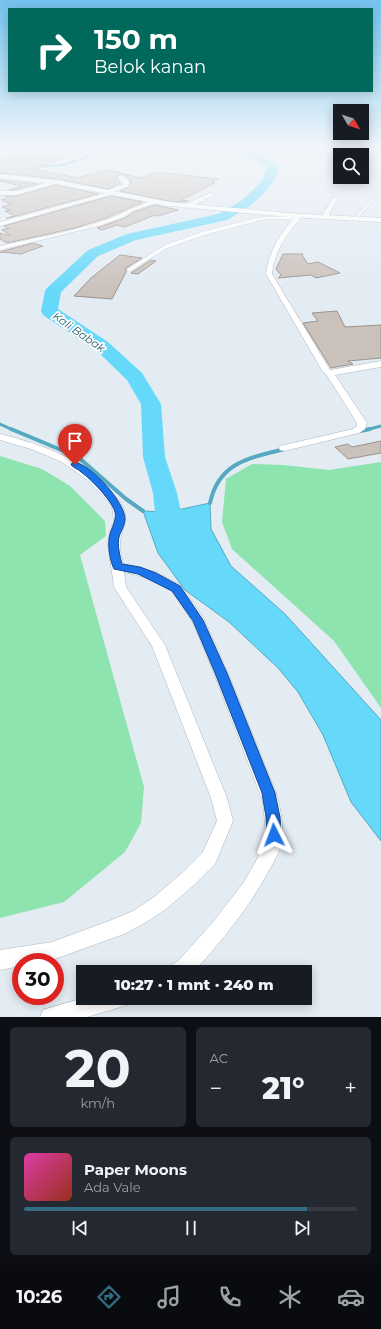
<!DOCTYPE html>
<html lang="id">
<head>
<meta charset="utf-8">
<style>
  :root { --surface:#171b24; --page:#242831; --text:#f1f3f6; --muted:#9ea1a6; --line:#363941; --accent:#326d85 }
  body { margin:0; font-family:Montserrat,sans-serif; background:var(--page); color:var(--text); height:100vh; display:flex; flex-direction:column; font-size:15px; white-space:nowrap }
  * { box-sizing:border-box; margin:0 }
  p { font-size:13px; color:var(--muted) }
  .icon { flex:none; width:22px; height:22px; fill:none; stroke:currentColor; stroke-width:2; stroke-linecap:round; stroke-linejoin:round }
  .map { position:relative; height:1017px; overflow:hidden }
  .sheet { display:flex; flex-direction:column; gap:10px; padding:10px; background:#0d0f14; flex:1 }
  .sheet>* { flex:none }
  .guide { position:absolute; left:8px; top:8px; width:365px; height:84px; border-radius:0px; box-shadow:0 2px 10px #0003; background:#00695c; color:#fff; overflow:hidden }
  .needle { width:26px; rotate:129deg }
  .fabs { position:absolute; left:333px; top:104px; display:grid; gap:8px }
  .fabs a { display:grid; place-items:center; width:36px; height:36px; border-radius:0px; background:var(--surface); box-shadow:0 2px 10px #0003; font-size:20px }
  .speed { position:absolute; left:12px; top:953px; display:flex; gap:8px; font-size:20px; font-weight:700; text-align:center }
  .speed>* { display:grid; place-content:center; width:52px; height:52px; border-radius:50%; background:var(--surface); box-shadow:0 2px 10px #0003; line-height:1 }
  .speed .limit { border:6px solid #d22; background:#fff; color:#111 }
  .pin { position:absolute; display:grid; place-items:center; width:34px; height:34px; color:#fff; margin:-41px -17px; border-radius:50% 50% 50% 0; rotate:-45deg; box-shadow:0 0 4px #0007 }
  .pin .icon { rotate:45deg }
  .me { position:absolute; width:44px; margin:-22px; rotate:357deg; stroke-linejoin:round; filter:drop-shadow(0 0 3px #0008) }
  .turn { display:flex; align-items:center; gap:14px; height:84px; padding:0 20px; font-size:18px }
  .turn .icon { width:52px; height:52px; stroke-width:2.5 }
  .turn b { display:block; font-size:28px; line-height:34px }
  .big { font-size:30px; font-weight:800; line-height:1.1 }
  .sheet .widget { flex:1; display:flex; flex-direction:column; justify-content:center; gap:6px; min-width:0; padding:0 14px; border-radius:6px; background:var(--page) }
  .sheet .dial { align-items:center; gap:0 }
  .dial b { font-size:52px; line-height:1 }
  .song { display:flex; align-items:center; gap:12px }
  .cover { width:48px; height:48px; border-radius:6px; background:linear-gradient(135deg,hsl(320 70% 55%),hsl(10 70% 35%)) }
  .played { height:4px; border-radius:2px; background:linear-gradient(90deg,var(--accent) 85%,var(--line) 85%) }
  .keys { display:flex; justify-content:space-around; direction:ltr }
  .heat { display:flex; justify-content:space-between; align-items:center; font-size:22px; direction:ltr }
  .sheet .tiles { flex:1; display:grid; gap:10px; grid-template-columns:1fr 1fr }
  .widget:last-child { grid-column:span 2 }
  .trip { position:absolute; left:76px; top:965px; width:236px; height:40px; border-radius:0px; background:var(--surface); box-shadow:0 2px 10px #0003; font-weight:800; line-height:40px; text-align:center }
  .menu { display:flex; height:64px; justify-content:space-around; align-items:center; background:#090b0e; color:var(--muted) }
  .menu .icon { width:28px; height:28px }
  .menu .on { color:var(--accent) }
  .menu b { font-size:18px; color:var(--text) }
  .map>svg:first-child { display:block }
  .green { fill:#8de4af }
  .water { fill:#66d9fa; stroke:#57a9c1 }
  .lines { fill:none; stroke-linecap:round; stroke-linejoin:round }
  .stream-far2 { stroke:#57a9c1; stroke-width:2 }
  .stream-far1 { stroke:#57a9c1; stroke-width:3 }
  .stream { stroke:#57a9c1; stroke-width:4 }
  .river { fill:#66d9fa; fill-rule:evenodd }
  .building { fill:#cac1bb; stroke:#9d938e }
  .service-far1-casing { stroke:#aeb5bd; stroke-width:3 }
  .service-casing { stroke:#aeb5bd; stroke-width:4 }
  .minor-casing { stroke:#aeb5bd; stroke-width:1 }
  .tertiary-casing { stroke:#aeb5bd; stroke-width:1 }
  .service-far1 { stroke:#fff; stroke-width:2.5 }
  .service { stroke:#fff; stroke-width:3.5 }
  .minor { fill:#fff; fill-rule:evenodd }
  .tertiary { fill:#fff; fill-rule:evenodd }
  .route { fill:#1a73e8; stroke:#114b97 }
  .labels { text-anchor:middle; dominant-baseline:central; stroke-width:3.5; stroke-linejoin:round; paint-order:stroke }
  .far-water-label { font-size:11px; font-style:italic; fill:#2e5f6d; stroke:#fff }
</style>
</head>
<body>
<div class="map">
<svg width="381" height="1017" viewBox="0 0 381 1017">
  <rect width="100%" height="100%" fill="#e3ebf3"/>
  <!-- green -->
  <g class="green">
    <polygon points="0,456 42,469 70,486 105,521 106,536 80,555 144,787 141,823 125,852 64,902 0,918"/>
    <polygon points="381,462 381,708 334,641 232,549 222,522 226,479 252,464 284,465 329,470"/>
  </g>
  <!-- water -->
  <polygon class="water" points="210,503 211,529 231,566 285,614 381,720 381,841 351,802 323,735 298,692 278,668 229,622 185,590 158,553 143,511 168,512"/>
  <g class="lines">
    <!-- stream-far2 -->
    <g class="stream-far2">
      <polyline points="36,167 63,165 108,149"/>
      <polyline points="0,174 11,173"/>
    </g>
    <!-- stream-far1 -->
    <g class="stream-far1">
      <polyline points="0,424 13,430"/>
      <polyline points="366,430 381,426"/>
    </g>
    <!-- stream -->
    <g class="stream">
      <polyline points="11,429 78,457 126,499 143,511"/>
      <polyline points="360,431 370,429"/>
      <path d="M210,503C219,462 249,458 285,449"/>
    </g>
    <!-- river -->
    <polygon class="river" points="237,149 251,149 279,166 275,179 266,191 249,207 227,220 136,240 98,256 61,292 58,309 108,342 142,373 161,404 165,457 177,493 181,512 177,517 168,520 159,517 155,512 153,493 143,457 141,404 127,380 96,350 43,315 41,311 45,291 47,288 88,250 127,234 218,214 241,201 258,185 263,178 267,167"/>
  </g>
  <!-- building -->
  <g class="building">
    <polygon points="9,150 85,150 85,151 34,169 77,178 108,170 140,178 157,172 218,179 212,182 215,183 181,200 188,201 185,202 169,201 120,191 130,186 130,180 122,174 116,176 117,179 121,183 108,189 57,179 0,173 0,162 9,160 2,158 15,155 9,153"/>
    <polygon points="0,180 38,184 16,190 9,190 22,186 0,181"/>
    <polygon points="56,185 98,194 8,218 6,218 15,216 5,211 10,210 2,207 11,204 1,200 7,198 5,196 16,196"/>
    <polygon points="111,196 143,202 106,218 75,228 7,243 0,239 0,233 7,235 10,235 2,230 9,228 4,226"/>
    <polygon points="155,205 178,210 158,216 155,215 125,227 117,225 102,230 97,228 125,218 134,212"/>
    <polygon points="33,243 43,246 21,254 0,252"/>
    <polygon points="283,254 303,254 302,255 308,264 318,262 340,273 316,278 311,275 278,278 281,275 276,269"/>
    <polygon points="120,255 142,258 126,268 126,272 112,299 74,296 91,278"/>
    <polygon points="151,260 156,261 138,274 131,273"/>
    <polygon points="337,311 345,327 381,325 381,358 348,361 353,364 331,368 303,323 318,321 312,313"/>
    <polygon points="381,441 381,453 348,459 335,447 348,444 352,447"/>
  </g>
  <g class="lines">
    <defs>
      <g id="service-far1">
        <polyline points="355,219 371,201"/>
        <path d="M251,221C267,217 280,217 296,219"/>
      </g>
      <polyline id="service" points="129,270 165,247 201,234 255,220"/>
      <g id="minor">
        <polygon points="314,149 328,149 356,155 345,155"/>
        <polygon points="360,155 362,155 381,158 381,160 362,157 362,155"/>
        <polygon points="118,176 122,176 129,181 129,186 113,192 113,194 0,226 0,222 106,193 106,191 124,184 118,178"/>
        <polygon points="57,180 59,181 59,183 16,195 0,195 0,191 16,191"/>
        <polygon points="210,193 215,194 199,203 184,208 181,206"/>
        <polygon points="333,197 338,198 329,214 329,218 324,219 323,214"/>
        <path d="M154,200L157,202L156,203L133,211L124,217L102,225L0,250V246C33,238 67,233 100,222C118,216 135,206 154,200Z"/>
        <path d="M298,215L303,216C288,232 274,251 272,274L330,370L381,361V367L335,375L367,423L365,429L359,433L284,451L280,450L279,448L280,446L353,429L357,426V423L326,374L323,372L266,274C268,253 282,229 298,215Z"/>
        <path d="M0,434C43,445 86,459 114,495C118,499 122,504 124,510C128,521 121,531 120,543C119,549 122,557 123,564L156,572L180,585L203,617L228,673L276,793C280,805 283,822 282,835C282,848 275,860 268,872C248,909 222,940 194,972H169L172,965L179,960L213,922L244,882L262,850L266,835L263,802L214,673L192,621L172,591L148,578L124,572L126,587L165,645L227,798L233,821L215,864L194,885L166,909L145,923L124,934L52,960L21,962V966L0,970V950L52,942L114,919L133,911L154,897L182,873L203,852L217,821L211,798L152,646L114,587L108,545L110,531L114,521L112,506L89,481L62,462L31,449L0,440Z"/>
        <polygon points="83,998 130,998 127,1005 87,1017 40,1017 43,1010"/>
      </g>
      <polygon id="tertiary" points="0,174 57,180 169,202 288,213 381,218 381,222 288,217 169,206 57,184 0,178"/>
    </defs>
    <!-- service-far1 casing -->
    <use href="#service-far1" class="service-far1-casing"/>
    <!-- service casing -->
    <use href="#service" class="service-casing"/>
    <!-- minor casing -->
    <use href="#minor" class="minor-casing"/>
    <!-- tertiary casing -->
    <use href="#tertiary" class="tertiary-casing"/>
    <!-- service-far1 -->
    <use href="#service-far1" class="service-far1"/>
    <!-- service -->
    <use href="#service" class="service"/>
    <!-- minor -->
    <use href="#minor" class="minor"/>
    <!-- tertiary -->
    <use href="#tertiary" class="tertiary"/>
  </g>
  <!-- sky -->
  <linearGradient id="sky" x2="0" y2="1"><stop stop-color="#74c3ef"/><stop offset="0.51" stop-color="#f2f6fa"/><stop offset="1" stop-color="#f2f6fa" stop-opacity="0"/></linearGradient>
  <rect width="381" height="292" fill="url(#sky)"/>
  <!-- route -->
  <path class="route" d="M75,462C92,466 125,502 125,519C125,525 121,531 119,537C117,545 120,556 122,564L140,567L156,573L180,586L203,620L227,673L275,793L280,817L281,835L279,840L274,842L269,840L267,835L266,817L262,793L215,673L193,621L172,591L138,574L114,569C110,561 108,548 109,539C110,529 117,522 115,512C112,501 91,479 81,472C78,469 74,468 71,465L72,463Z"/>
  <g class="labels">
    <!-- far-water labels -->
    <g class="far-water-label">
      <text transform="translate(79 332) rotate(35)">Kali Babak</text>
    </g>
  </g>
</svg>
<div class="fabs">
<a><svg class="needle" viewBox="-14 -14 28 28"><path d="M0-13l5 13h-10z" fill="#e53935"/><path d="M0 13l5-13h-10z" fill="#9ea1a6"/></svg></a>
<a><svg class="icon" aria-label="search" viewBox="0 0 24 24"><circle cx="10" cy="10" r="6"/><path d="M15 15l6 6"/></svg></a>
</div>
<div class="speed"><div class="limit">30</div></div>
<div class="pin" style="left:75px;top:465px;background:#d93025"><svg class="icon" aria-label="arrive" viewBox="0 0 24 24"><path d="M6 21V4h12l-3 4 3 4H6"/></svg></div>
<svg class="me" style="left:274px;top:835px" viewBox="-20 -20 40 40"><path d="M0-17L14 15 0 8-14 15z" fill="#1a73e8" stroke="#fff" stroke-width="4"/></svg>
<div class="trip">10:27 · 1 mnt · 240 m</div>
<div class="guide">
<div class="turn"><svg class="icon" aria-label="right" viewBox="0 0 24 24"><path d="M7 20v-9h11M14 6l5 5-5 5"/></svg><div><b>150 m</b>Belok kanan</div></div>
</div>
</div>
<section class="sheet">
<div class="tiles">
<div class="widget dial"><b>20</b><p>km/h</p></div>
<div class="widget"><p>AC</p>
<div class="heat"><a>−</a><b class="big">21°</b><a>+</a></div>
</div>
<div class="widget">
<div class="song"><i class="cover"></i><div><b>Paper Moons</b><p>Ada Vale</p></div></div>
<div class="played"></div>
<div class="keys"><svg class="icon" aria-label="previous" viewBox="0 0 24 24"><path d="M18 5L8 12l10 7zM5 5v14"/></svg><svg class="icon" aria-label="pause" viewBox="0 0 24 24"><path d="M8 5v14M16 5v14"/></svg><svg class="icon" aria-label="next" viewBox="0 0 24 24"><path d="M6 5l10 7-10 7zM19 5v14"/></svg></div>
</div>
</div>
</section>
<nav class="menu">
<b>10:26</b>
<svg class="icon on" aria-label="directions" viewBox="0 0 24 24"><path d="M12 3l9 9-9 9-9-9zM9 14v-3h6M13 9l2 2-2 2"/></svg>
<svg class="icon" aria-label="music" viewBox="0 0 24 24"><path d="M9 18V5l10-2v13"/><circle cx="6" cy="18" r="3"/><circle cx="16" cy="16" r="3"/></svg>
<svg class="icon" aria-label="phone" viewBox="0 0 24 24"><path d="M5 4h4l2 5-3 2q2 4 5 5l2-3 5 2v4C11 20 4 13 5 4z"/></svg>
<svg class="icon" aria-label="climate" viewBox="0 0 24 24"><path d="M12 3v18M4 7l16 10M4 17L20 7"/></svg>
<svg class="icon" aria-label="car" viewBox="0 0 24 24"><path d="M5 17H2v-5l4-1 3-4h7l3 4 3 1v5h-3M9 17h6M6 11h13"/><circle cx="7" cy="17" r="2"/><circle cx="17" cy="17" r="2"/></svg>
</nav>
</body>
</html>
